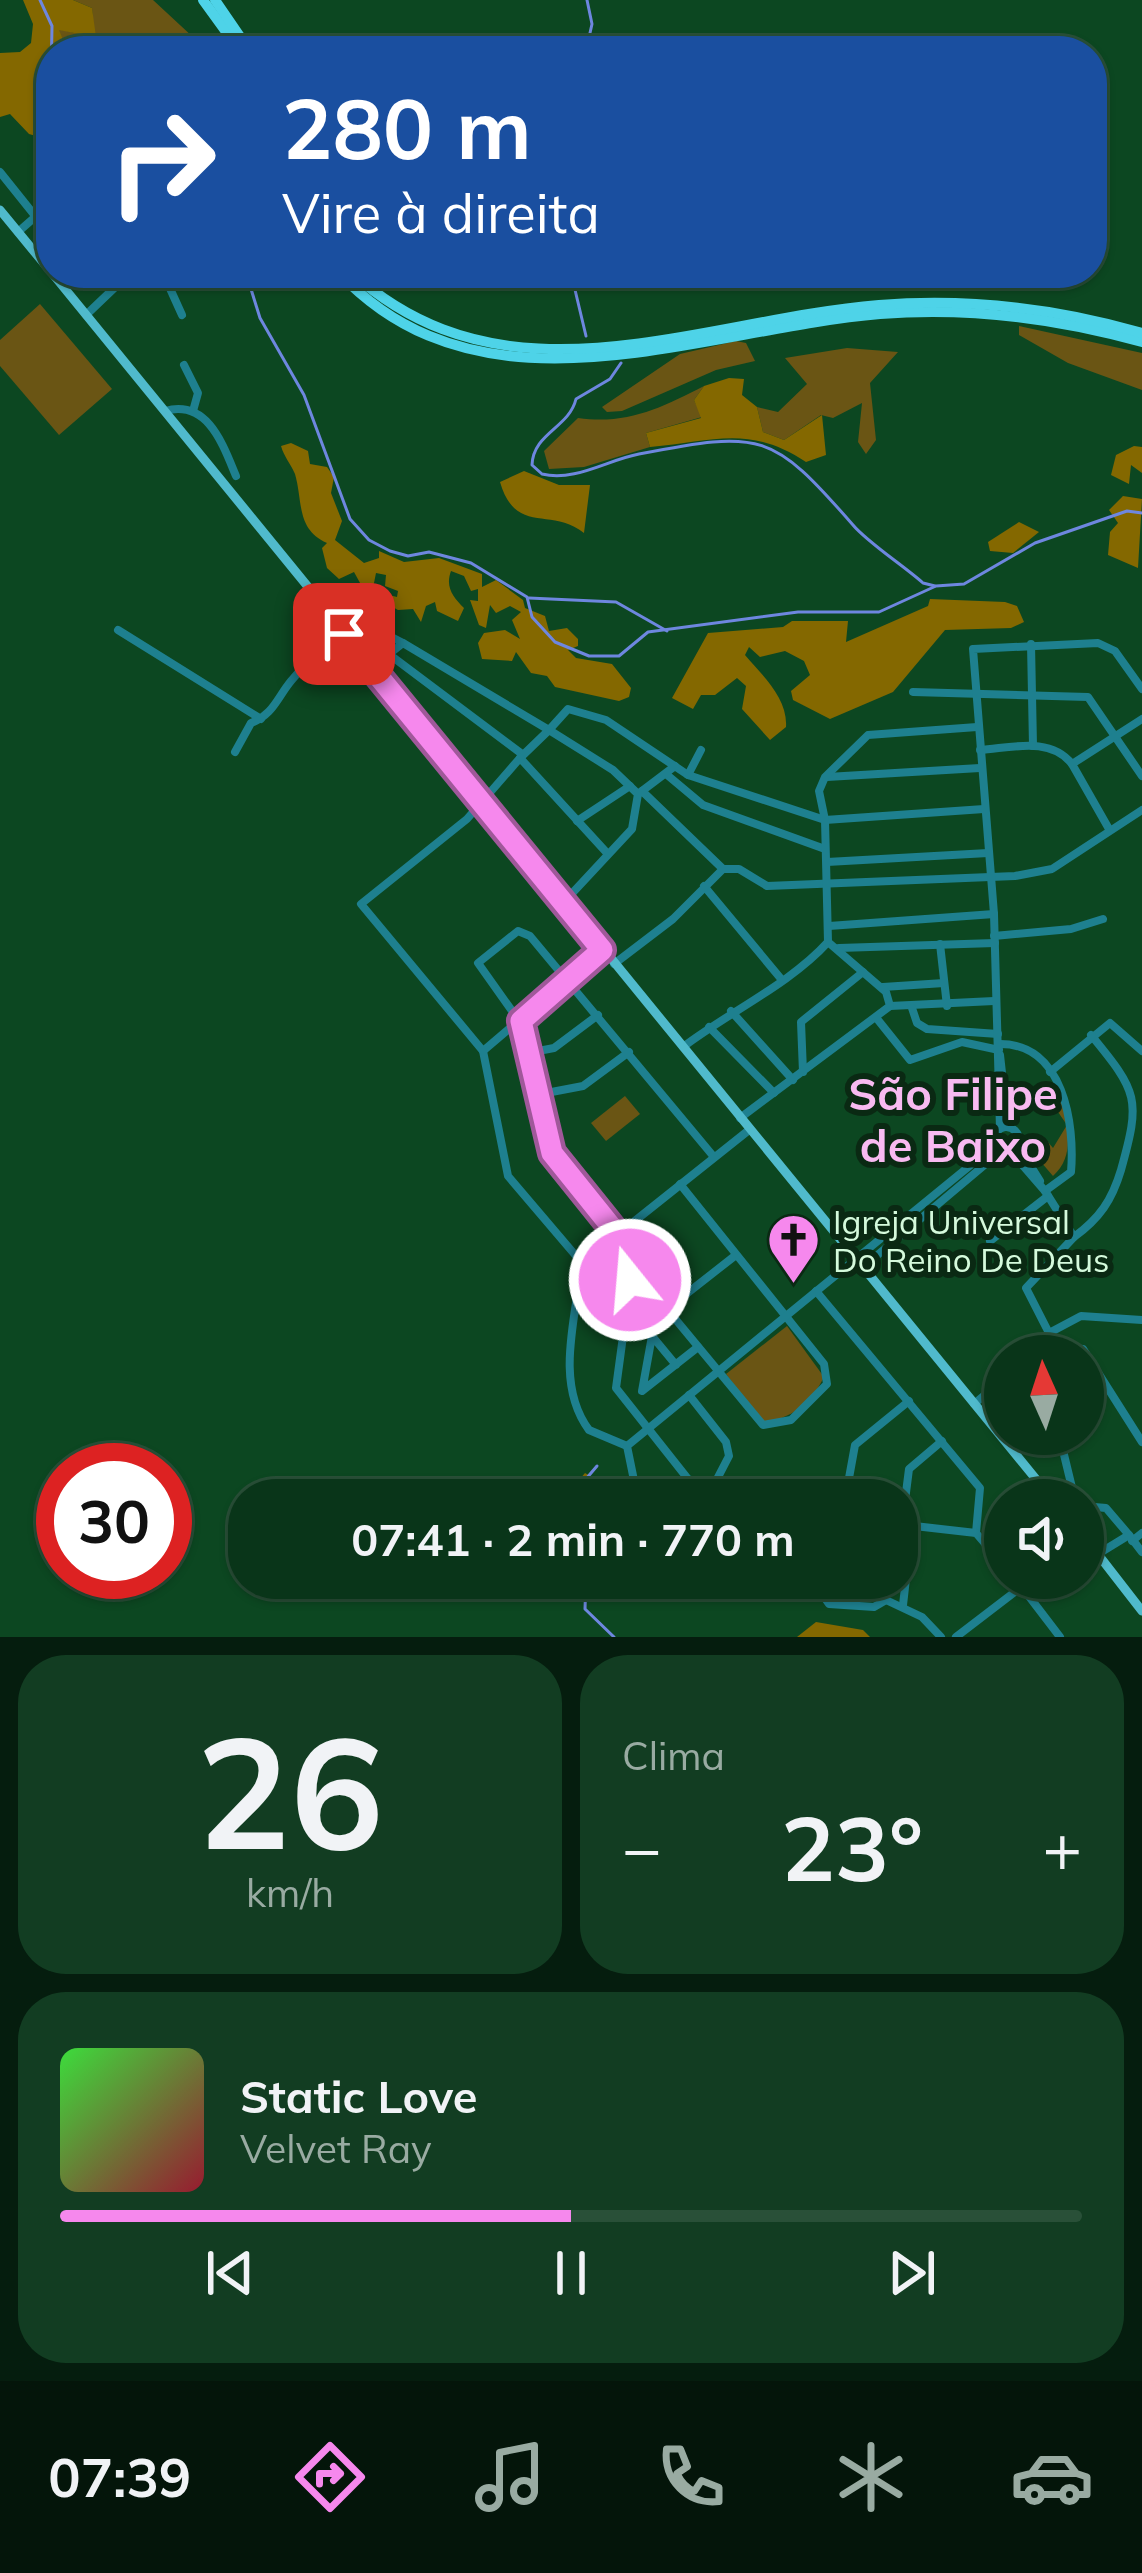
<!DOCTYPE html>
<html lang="pt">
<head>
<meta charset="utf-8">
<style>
  :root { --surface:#093519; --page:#123d22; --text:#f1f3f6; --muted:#99aba2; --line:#295038; --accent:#f688ed }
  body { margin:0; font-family:Mulish,sans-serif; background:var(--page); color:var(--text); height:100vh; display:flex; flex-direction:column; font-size:45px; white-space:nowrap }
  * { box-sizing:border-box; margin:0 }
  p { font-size:39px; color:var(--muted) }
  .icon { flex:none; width:66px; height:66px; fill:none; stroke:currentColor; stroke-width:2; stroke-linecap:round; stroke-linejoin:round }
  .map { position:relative; height:1637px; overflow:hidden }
  .panel { display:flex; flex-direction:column; gap:18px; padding:18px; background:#051d0e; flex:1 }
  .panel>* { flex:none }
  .banner { position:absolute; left:36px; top:36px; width:1071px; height:252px; border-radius:48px; box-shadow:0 3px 9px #0004,0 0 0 3px var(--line); background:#1a4fa0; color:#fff; overflow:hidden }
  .needle { width:78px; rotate:357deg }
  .buttons { position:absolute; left:984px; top:1335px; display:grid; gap:24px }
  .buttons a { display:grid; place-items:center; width:120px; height:120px; border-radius:50%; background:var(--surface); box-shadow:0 3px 9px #0004,0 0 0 3px var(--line); font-size:60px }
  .speed { position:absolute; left:36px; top:1443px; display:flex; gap:24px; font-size:60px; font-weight:700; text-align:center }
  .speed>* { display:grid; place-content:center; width:156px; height:156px; border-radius:50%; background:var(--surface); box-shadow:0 3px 9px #0004,0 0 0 3px var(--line); line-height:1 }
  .speed .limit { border:18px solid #d22; background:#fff; color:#111 }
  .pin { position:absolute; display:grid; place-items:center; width:102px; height:102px; color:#fff; margin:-51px; border-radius:24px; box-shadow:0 6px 18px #0006 }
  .me { position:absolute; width:132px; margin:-66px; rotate:343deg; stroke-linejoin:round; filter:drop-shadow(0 0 9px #0008) }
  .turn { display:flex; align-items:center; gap:42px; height:252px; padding:0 48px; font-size:54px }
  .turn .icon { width:156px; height:156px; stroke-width:2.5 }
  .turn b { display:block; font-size:84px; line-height:102px }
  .big { font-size:90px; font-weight:700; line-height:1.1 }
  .panel .tile { flex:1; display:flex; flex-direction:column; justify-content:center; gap:18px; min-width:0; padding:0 42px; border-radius:48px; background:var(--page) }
  .panel .dial { align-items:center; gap:0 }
  .dial b { font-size:156px; line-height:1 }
  .song { display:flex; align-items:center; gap:36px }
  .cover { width:144px; height:144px; border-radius:18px; background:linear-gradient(135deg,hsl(120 70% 55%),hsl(350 70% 35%)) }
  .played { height:12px; border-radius:6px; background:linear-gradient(90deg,var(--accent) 50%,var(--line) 50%) }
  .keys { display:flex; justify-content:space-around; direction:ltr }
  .heat { display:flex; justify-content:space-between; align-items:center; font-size:66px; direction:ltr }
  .panel .tiles { flex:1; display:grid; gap:18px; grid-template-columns:1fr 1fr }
  .tile:last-child { grid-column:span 2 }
  .trip { position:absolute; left:228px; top:1479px; width:690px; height:120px; border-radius:48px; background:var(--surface); box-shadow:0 3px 9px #0004,0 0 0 3px var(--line); font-weight:700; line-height:120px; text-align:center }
  .tabs { display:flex; height:192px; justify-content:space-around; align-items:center; background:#04150a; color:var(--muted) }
  .tabs .icon { width:84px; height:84px }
  .tabs .current { color:var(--accent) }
  .tabs b { font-size:54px; color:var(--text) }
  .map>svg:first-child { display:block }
  .green { fill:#6a5514 }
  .forest { fill:#846800 }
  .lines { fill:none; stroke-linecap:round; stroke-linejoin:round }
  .stream { stroke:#6e87df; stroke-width:3 }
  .minor { stroke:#1e808f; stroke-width:8 }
  .major { stroke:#50bacc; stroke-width:9 }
  .highway { stroke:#4ed3e8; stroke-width:10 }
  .route-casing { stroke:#a0589a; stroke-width:30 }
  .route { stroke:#f688ed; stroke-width:21 }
  .labels { text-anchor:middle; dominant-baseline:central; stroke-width:12; stroke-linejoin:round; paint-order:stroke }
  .poi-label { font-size:33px; fill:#d5fadc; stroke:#0a2913; text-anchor:start }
  .district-label { font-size:45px; font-weight:bold; fill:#f8baf1; stroke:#0a2913 }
</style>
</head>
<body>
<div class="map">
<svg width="1142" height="1637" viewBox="0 0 1142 1637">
  <rect width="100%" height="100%" fill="#0c4721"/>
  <!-- green -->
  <g class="green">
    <polygon points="73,0 153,0 208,51 68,51 58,29 84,35 93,24 92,8"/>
    <polygon points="40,304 112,389 59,435 0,366 0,340"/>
    <polygon points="1019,326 1142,353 1142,390 1068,363 1019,335"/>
    <polygon points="736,341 746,343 755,361 716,370 622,411 607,412 602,407 680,354"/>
    <polygon points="847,348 898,352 870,383 876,440 866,454 858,442 862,403 833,418 821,415 784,440 763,432 757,407 778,412 807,384 785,358"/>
    <path d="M704,386L694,400L702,417L646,433L650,447L584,467L549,469L544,451L578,418C627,425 661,408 704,386Z"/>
    <polygon points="625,1096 640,1114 606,1141 591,1123"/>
    <path d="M1062,1096C1067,1129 1076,1155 1053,1176L1034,1154L1048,1142L1053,1148L1067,1125L1058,1112Z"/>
    <path d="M787,1326L824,1377C810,1405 793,1417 763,1423L726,1374Z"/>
  </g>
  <!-- forest -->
  <g class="forest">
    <polygon points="23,0 73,0 92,8 96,37 89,43 84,35 59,30 68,51 51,51 51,133 43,138 29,134 10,114 0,117 0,53 20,52 31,43 33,24"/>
    <path d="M729,378L744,379L742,395L757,407L763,432L784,440L822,415L826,455L806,462C748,424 713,442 650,447L646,433L701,418L694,400L704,386Z"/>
    <path d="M291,443L308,451L310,464L327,467L334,477L331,493L342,521L335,540L364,563L379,558V551L404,562L439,558L482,574V587L496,580L523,600L525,608L545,616L549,631L567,628L578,639V646L568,650L576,658L612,664L631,688L629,697L619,701L555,687L547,676L531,673L516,652L512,661L482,659L478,643L484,633L505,630L520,639L512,620L521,612L510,606L496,613L490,605L486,628L479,625L470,600L478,601V589L471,591L464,576L451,571C445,587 453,597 464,608L458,621L437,611L435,602L426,606L421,622L413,609L398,610L380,600L381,593L397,597L398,591L385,586L386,575L376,573L372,593L365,592L354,572L339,579L327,568L322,548L327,543C296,529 303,502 295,474C291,464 284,457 281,446Z"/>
    <polygon points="1134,446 1142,447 1142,473 1131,465 1129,484 1111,475 1116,455"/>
    <path d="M524,471L559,485H590L584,533C550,506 516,536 500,482Z"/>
    <polygon points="1123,496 1142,499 1138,568 1108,555 1110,532 1118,523 1109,510"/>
    <polygon points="1019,522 1039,532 1013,553 990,551 988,542"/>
    <path d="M930,599L1005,602L1017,606L1024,622L1011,628L945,630L893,692L830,719L793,700L791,691L810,675L804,661L785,651L760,657L749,647L745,655C762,675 788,698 786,727L770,740L742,709L746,686L737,678L715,695H701L693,709L672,698L708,633L783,627L792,621H848L846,642L928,606Z"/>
    <polygon points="585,1473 592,1477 588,1485 615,1476 623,1479 622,1487 615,1492 605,1488 582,1500 562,1500"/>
    <polygon points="816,1622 863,1630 870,1637 797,1637"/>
  </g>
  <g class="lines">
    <!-- stream -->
    <g class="stream">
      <polyline points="40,0 52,26 51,79"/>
      <polyline points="586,51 592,24 587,0"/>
      <polyline points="246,273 260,318 304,395 350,519 369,540 390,551 408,556 429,552 471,563 527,597 532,617 555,642 589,656 619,656 648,632 798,612 879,612 936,586 964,584 1035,543 1127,511 1142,513"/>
      <polyline points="571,273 586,336"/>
      <path d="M621,363L610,379L576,399C569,428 533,433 532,465L542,474C575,482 607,460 639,454C762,430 772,432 853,525C867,542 904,566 923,583L935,586"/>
      <polyline points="529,598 616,602 667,631"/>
      <polyline points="568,1500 597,1466"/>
      <polyline points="586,1578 585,1609 614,1637"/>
    </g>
    <!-- minor -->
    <g class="minor">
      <polyline points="0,172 36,217"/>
      <polyline points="18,232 51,203"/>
      <polyline points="163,273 182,315"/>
      <polyline points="86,315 130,273"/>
      <polyline points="184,365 198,393 193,411"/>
      <path d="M165,411C208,399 223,445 236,476"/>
      <polyline points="118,630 261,719"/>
      <polyline points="1031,644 1033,746"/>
      <polyline points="390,655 522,754"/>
      <polyline points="372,668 403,643 549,730 568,709 606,720 688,775 825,820 984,809"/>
      <polyline points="913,692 1088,697 1142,776"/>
      <path d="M980,750C1011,748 1050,736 1072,764"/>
      <path d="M235,752L251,723C273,715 277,698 291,681C309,659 343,628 372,627L403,643"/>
      <polyline points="520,758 549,730 613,770 638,794 632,829 564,902"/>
      <polyline points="666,774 703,805 825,849"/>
      <polyline points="688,775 701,750"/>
      <polyline points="827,777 980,768"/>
      <polyline points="642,791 723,869"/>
      <polyline points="638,794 675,766"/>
      <polyline points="577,821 630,786"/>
      <polyline points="1109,829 1072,764 1142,719"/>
      <polyline points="827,862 988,853"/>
      <polyline points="704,886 782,980"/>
      <polyline points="829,926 994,914"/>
      <polyline points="994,936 1071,929 1103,919"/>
      <polyline points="940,944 947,1006"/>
      <polyline points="839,948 995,943"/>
      <polyline points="614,964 673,919 723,869 739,869 767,886 1015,876 1052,869 1142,810"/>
      <polyline points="883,987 944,983"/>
      <polyline points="890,1006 994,1001"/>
      <polyline points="912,1008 917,1023 927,1029 998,1034"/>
      <polyline points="731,1011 793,1080"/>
      <polyline points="878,1020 910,1060 962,1042 999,1050"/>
      <polyline points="709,1027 774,1093"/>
      <path d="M998,1044C1064,1042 1075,1125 1071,1172L1045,1191L1011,1152"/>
      <path d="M683,1047C729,1012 790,984 828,942L825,820L819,791L825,777L868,735L977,727"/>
      <polyline points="483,1051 602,950"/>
      <polyline points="533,1052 554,1048 598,1015"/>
      <polyline points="1000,1055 1008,1127"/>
      <polyline points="803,1072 801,1022 863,972"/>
      <polyline points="1050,1072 1110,1023 1142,1051"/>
      <polyline points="541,1094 583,1086 629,1052"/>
      <polyline points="740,1118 890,1006 886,992 828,942"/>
      <circle cx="1006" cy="1140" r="13"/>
      <polyline points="1000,1129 994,914 973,649 1098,643 1115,651 1142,689"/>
      <polyline points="1018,1146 1040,1181"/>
      <polyline points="1045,1191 1074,1237 1026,1288 1049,1333"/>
      <path d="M1074,1237C1100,1218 1112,1200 1121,1170C1141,1099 1138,1092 1091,1035"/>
      <polyline points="990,1241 1048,1196"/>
      <polyline points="582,1263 508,1176 483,1051 361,904 467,819 520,758 607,853"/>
      <polyline points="862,1268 1000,1152"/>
      <polyline points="816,1291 980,1488 976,1533"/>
      <polyline points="626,1305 667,1309 763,1425 791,1420 827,1384 824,1364 680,1184"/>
      <polyline points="667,1309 736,1255"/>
      <polyline points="1031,1356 1044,1345 1083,1349 1142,1442"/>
      <polyline points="1043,1356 1049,1333 1081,1316 1142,1320"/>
      <polyline points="676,1365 652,1336 642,1391 698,1347"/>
      <polyline points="689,1395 726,1442 729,1456 716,1481 703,1484 688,1479 616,1388 634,1255 552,1153 527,1032 478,963 518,931 530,936 714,1157"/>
      <polyline points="974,1404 1005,1378"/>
      <polyline points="1059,1434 1075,1500"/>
      <path d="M627,1446L589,1430C554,1383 576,1317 582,1263L749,1130"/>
      <polyline points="638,1500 627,1446 994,1146"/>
      <polyline points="845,1500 855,1445 909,1401"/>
      <polyline points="1083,1506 1106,1508 1129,1535"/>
      <polyline points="897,1524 976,1533 1005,1567"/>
      <polyline points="902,1524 909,1469 942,1441"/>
      <polyline points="1132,1541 1142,1533"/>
      <polyline points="1098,1554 1129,1535 1142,1552"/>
      <polyline points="826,1578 824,1597 829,1604 874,1607 886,1600"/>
      <polyline points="877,1578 886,1600 922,1617 941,1637"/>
      <polyline points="1015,1578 1060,1637"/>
      <polyline points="903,1605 912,1525"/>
      <polyline points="956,1637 1033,1578"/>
    </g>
    <!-- major -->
    <g class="major">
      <polyline points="0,210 51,272"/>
      <polyline points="52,273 1053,1500"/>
      <polyline points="1083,1535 1142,1611"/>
    </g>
    <!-- highway -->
    <g class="highway">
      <polyline points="203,0 240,51"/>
      <polyline points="215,0 250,51"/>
      <path d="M339,273C484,427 701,329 880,314C969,307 1056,318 1142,342"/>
      <path d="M352,273C507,413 698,320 879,305C969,298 1056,308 1142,333"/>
    </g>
  </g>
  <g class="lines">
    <defs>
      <polyline id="route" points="344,634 602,950 521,1021 552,1153 634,1255 630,1280"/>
    </defs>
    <!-- route casing -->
    <use href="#route" class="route-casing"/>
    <!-- route -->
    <use href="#route" class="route"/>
  </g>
  <!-- icons -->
  <defs>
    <symbol id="church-pin" viewBox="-11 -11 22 30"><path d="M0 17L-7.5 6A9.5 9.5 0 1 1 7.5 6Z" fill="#f688ed" stroke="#0a2913"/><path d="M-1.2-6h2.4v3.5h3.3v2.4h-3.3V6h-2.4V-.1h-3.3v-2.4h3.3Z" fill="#111"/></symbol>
  </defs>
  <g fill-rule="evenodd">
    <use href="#church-pin" x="764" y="1210" width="59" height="81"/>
  </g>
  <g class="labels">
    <!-- poi labels -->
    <g class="poi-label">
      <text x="833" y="1221">Igreja Universal<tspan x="833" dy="38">Do Reino De Deus</tspan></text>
    </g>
    <!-- district labels -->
    <g class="district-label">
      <text x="953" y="1093">São Filipe<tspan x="953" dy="52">de Baixo</tspan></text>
    </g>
  </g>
</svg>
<div class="buttons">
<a><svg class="needle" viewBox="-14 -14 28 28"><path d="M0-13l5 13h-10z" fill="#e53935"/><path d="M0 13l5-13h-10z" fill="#99aba2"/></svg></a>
<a><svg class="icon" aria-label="sound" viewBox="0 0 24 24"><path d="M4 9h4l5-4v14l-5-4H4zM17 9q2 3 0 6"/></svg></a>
</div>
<div class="speed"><div class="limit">30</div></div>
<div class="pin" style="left:344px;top:634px;background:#d93025"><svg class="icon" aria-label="arrive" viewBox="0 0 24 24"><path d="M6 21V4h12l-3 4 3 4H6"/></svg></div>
<svg class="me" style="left:630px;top:1280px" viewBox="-20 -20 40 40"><circle r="17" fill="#f688ed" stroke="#fff" stroke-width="3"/><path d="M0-11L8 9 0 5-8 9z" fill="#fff"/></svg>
<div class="trip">07:41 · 2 min · 770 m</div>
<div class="banner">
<div class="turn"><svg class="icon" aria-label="right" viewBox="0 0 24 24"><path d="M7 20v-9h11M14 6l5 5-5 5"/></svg><div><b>280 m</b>Vire à direita</div></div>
</div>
</div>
<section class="panel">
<div class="tiles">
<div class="tile dial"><b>26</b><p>km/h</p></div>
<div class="tile"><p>Clima</p>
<div class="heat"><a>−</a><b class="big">23°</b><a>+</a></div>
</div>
<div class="tile">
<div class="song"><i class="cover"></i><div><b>Static Love</b><p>Velvet Ray</p></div></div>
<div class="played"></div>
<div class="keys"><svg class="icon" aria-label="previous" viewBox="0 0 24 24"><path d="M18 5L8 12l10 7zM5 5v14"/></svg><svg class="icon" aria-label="pause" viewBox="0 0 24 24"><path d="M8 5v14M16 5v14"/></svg><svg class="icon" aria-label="next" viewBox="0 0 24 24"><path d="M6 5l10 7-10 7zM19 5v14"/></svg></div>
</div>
</div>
</section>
<nav class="tabs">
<b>07:39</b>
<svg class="icon current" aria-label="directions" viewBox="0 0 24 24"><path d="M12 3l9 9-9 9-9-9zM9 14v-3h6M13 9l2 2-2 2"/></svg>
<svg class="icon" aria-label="music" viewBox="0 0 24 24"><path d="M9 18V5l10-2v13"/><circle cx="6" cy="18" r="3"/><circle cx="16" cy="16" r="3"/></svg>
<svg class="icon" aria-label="phone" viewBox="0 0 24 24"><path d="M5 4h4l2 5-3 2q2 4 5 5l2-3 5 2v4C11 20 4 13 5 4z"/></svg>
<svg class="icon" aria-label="climate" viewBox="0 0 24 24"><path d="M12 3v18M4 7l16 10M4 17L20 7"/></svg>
<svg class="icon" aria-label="car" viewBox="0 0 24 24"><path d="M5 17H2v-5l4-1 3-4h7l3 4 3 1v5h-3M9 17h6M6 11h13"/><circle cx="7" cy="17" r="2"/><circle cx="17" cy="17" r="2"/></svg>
</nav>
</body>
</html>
